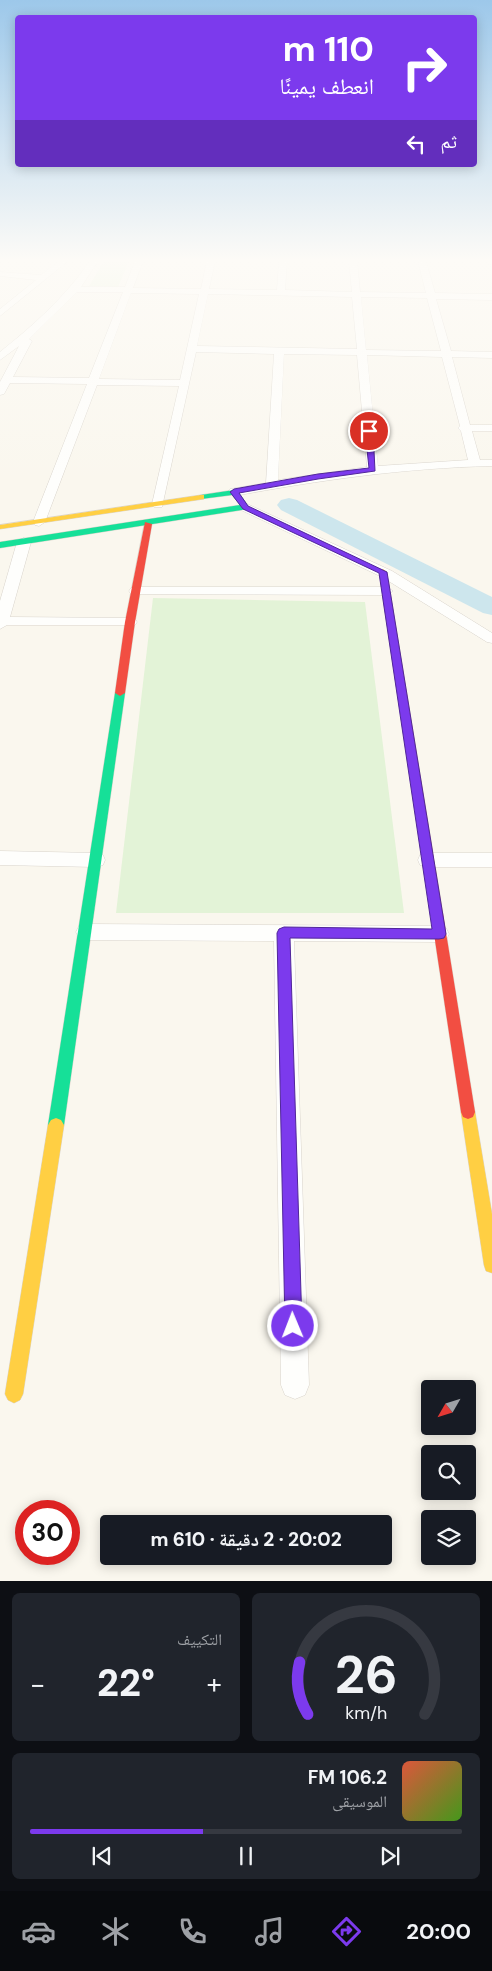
<!DOCTYPE html>
<html lang="ar">
<head>
<meta charset="utf-8">
<style>
  :root { --surface:#171b24; --page:#20242c; --text:#f1f3f6; --muted:#9ea1a6; --line:#363941; --accent:#7c3aed }
  body { margin:0; font-family:"DM Sans","Noto Naskh Arabic",sans-serif; background:var(--page); color:var(--text); direction:rtl; height:100vh; display:flex; flex-direction:column; font-size:19px; white-space:nowrap }
  * { box-sizing:border-box; margin:0 }
  p { font-size:16px; color:var(--muted) }
  .icon { flex:none; width:28px; height:28px; fill:none; stroke:currentColor; stroke-width:2; stroke-linecap:round; stroke-linejoin:round }
  .map { position:relative; height:1581px; overflow:hidden; direction:ltr }
  .side { display:flex; flex-direction:column; gap:12px; padding:12px; background:#0d0f14; flex:1 }
  .side>* { flex:none }
  .hud { position:absolute; left:15px; top:15px; width:462px; height:152px; border-radius:5px; box-shadow:0 2px 12px #0003; direction:rtl; background:#7c3aed; color:#fff; overflow:hidden }
  .needle { width:32px; rotate:231deg }
  .buttons { position:absolute; left:421px; top:1380px; display:grid; gap:10px }
  .buttons a { display:grid; place-items:center; width:55px; height:55px; border-radius:5px; background:var(--surface); box-shadow:0 2px 12px #0003; font-size:25px }
  .speed { position:absolute; left:15px; top:1500px; display:flex; gap:10px; font-size:25px; font-weight:700; text-align:center }
  .speed>* { display:grid; place-content:center; width:65px; height:65px; border-radius:50%; background:var(--surface); box-shadow:0 2px 12px #0003; line-height:1 }
  .speed .limit { border:8px solid #d22; background:#fff; color:#111 }
  .pin { position:absolute; display:grid; place-items:center; width:42px; height:42px; color:#fff; margin:-21px; border:2px solid #fff; border-radius:50%; box-shadow:0 1px 5px #0007 }
  .me { position:absolute; width:55px; margin:-28px; rotate:359deg; stroke-linejoin:round; filter:drop-shadow(0 0 4px #0008) }
  .turn { display:flex; align-items:center; gap:18px; height:105px; padding:0 20px; font-size:22px }
  .turn .icon { width:65px; height:65px; stroke-width:2.5 }
  .turn b { display:block; font-size:35px; line-height:42px }
  .then { display:flex; align-items:center; height:48px; padding:0 20px; background:#0003; gap:10px; font-size:19px }
  .big { font-size:38px; font-weight:800; line-height:1.1 }
  .side .card { flex:1; display:flex; flex-direction:column; justify-content:center; gap:8px; min-width:0; padding:0 18px; border-radius:8px; background:var(--page) }
  .side .dial { align-items:center; gap:0 }
  .dial svg { height:130px; overflow:visible; fill:none; stroke:var(--line); stroke-width:7; stroke-linecap:round; text-anchor:middle }
  .dial text { fill:var(--text); stroke:none }
  .song { display:flex; align-items:center; gap:15px }
  .cover { width:60px; height:60px; border-radius:8px; background:linear-gradient(135deg,hsl(10 70% 55%),hsl(100 70% 35%)) }
  .played { height:5px; border-radius:2px; background:linear-gradient(90deg,var(--accent) 40%,var(--line) 40%) }
  .keys { display:flex; justify-content:space-around; direction:ltr }
  .heat { display:flex; justify-content:space-between; align-items:center; font-size:28px; direction:ltr }
  .side .tiles { flex:1; display:grid; gap:12px; grid-template-columns:1fr 1fr }
  .card:last-child { grid-column:span 2 }
  .trip { position:absolute; left:100px; top:1515px; width:292px; height:50px; border-radius:5px; background:var(--surface); box-shadow:0 2px 12px #0003; font-weight:800; line-height:50px; text-align:center; direction:rtl }
  .tab-bar { display:flex; height:80px; justify-content:space-around; align-items:center; background:#090b0e; color:var(--muted) }
  .tab-bar .icon { width:35px; height:35px }
  .tab-bar .on { color:var(--accent) }
  .tab-bar b { font-size:22px; color:var(--text) }
  .map>svg:first-child { display:block }
  .green { fill:#e3f3d7 }
  .lines { fill:none; stroke-linecap:round; stroke-linejoin:round }
  .river { fill:#cde6ed; fill-rule:evenodd }
  .street-casing { stroke:#d9d4cc; stroke-width:1 }
  .fast-casing { stroke:#dad4cb; stroke-width:1 }
  .slow-casing { stroke:#dad4cb; stroke-width:1 }
  .jam-casing { stroke:#dad4cb; stroke-width:1 }
  .street { fill:#fefefc; fill-rule:evenodd }
  .fast { fill:#16e098; fill-rule:evenodd }
  .slow { fill:#ffcf43; fill-rule:evenodd }
  .jam { fill:#f24e42; fill-rule:evenodd }
  .route { fill:#7c3aed; stroke:#51269a }
</style>
</head>
<body>
<div class="map">
<svg width="492" height="1581" viewBox="0 0 492 1581">
  <rect width="100%" height="100%" fill="#faf7ee"/>
  <!-- green -->
  <g class="green">
    <polygon points="104,261 129,261 118,287 89,286"/>
    <polygon points="153,598 365,602 404,913 116,913"/>
  </g>
  <g class="lines">
    <!-- river -->
    <polygon class="river" points="289,498 297,500 492,597 492,615 483,613 281,510 277,505 281,500"/>
    <defs>
      <g id="street">
        <polygon points="59,261 68,261 0,316 0,309 36,280 0,276 0,272 41,275"/>
        <path d="M90,261H98L81,287H125L135,261H143L133,288L201,289L207,261H215L209,289L277,290L279,261H287L285,290L352,292L349,261H357L360,292L426,293L418,261H426L435,293L492,294V300L436,299L451,351L492,352V358L452,357L470,425H492V431H472L480,460H492V466C405,468 320,480 234,496L230,495L228,492L230,489L266,483L274,354L196,352L162,507H154L152,504L179,386L97,385L45,522L39,526L35,525L33,522L87,384L10,383L4,394L0,395V382L19,346L0,360V352C35,324 64,298 90,261ZM77,292H123L89,378L13,377L32,341L29,339ZM131,293L199,294L180,380L99,379ZM208,294L352,297L357,349L197,346ZM361,297L427,298L441,351L366,350ZM284,354L357,355L367,467L278,480ZM367,355L442,357L460,426L458,428L461,431L468,460L378,466Z"/>
        <polygon points="488,261 492,261 492,264 489,264"/>
        <polygon points="245,503 392,571 492,633 492,643 487,642 382,577 241,510 239,507 241,504"/>
        <polygon points="24,538 31,542 10,617 130,618 135,619 137,622 135,625 7,625 0,629 0,601 17,542"/>
        <polygon points="136,587 386,587 393,591 386,595 131,594 129,591 131,588"/>
        <polygon points="0,851 96,853 103,855 105,860 103,865 96,867 0,865"/>
        <polygon points="427,853 492,853 492,867 427,867 420,865 418,860 420,855"/>
        <polygon points="86,924 439,926 446,928 449,934 446,940 439,942 294,941 309,1385 305,1395 295,1399 285,1395 281,1385 274,941 86,940 79,938 76,932 79,926"/>
      </g>
      <g id="fast">
        <polygon points="234,490 237,490 249,507 248,509 0,548 0,542 240,505 232,495 201,499 197,497 201,495"/>
        <polygon points="120,690 125,693 64,1125 61,1130 56,1132 51,1130 48,1125 115,693"/>
      </g>
      <g id="slow">
        <polygon points="201,495 204,495 204,499 0,529 0,525"/>
        <polygon points="383,569 387,572 443,914 441,918 437,919 433,918 431,914 379,572"/>
        <polygon points="468,1105 473,1107 475,1112 492,1214 492,1273 486,1271 484,1265 461,1112 463,1107"/>
        <polygon points="56,1118 61,1120 64,1125 23,1394 20,1400 14,1403 8,1400 5,1394 48,1125 51,1120"/>
      </g>
      <g id="jam">
        <polygon points="145,522 152,524 135,622 125,693 120,696 115,693 125,622"/>
        <polygon points="437,909 441,910 443,914 475,1112 473,1117 468,1119 463,1117 461,1112 431,914 433,910"/>
      </g>
    </defs>
    <!-- street casing -->
    <use href="#street" class="street-casing"/>
    <!-- fast casing -->
    <use href="#fast" class="fast-casing"/>
    <!-- slow casing -->
    <use href="#slow" class="slow-casing"/>
    <!-- jam casing -->
    <use href="#jam" class="jam-casing"/>
    <!-- street -->
    <use href="#street" class="street"/>
    <!-- fast -->
    <use href="#fast" class="fast"/>
    <!-- slow -->
    <use href="#slow" class="slow"/>
    <!-- jam -->
    <use href="#jam" class="jam"/>
  </g>
  <!-- sky -->
  <linearGradient id="sky" x2="0" y2="1"><stop stop-color="#9dc8ea"/><stop offset="0.54" stop-color="#fdfbf7"/><stop offset="1" stop-color="#fdfbf7" stop-opacity="0"/></linearGradient>
  <rect width="492" height="482" fill="url(#sky)"/>
  <!-- route -->
  <polygon class="route" points="369,428 373,431 375,471 318,479 239,493 248,506 387,572 446,934 444,938 439,939 290,938 302,1326 300,1332 293,1335 287,1332 285,1326 277,933 279,929 284,927 432,929 379,573 243,509 230,492 234,489 318,474 369,468 365,431"/>
</svg>
<div class="buttons">
<a><svg class="needle" viewBox="-14 -14 28 28"><path d="M0-13l5 13h-10z" fill="#e53935"/><path d="M0 13l5-13h-10z" fill="#9ea1a6"/></svg></a>
<a><svg class="icon" aria-label="search" viewBox="0 0 24 24"><circle cx="10" cy="10" r="6"/><path d="M15 15l6 6"/></svg></a>
<a><svg class="icon" aria-label="layers" viewBox="0 0 24 24"><path d="M12 4l9 5-9 5-9-5zM3 14l9 5 9-5"/></svg></a>
</div>
<div class="speed"><div class="limit">30</div></div>
<div class="pin" style="left:369px;top:431px;background:#d93025"><svg class="icon" aria-label="arrive" viewBox="0 0 24 24"><path d="M6 21V4h12l-3 4 3 4H6"/></svg></div>
<svg class="me" style="left:293px;top:1326px" viewBox="-20 -20 40 40"><circle r="17" fill="#7c3aed" stroke="#fff" stroke-width="3"/><path d="M0-11L8 9 0 5-8 9z" fill="#fff"/></svg>
<div class="trip">20:02 · 2 دقيقة · 610 m</div>
<div class="hud">
<div class="turn"><svg class="icon" aria-label="right" viewBox="0 0 24 24"><path d="M7 20v-9h11M14 6l5 5-5 5"/></svg><div><b>110 m</b>انعطف يمينًا</div></div>
<div class="then">ثم<svg class="icon" aria-label="left" viewBox="0 0 24 24"><path d="M17 20v-9H6M10 6l-5 5 5 5"/></svg></div>
</div>
</div>
<section class="side">
<div class="tiles">
<div class="card dial"><svg viewBox="0 0 100 80">
<path d="M14 69A42 42 0 1 1 86 69"/>
<path d="M14 69A42 42 0 0 1 9 37" stroke="#7c3aed"/>
<text x="50" y="56" font-size="32" font-weight="700">26</text>
<text x="50" y="72" font-size="11">km/h</text>
</svg></div>
<div class="card"><p>التكييف</p>
<div class="heat"><a>−</a><b class="big">22°</b><a>+</a></div>
</div>
<div class="card">
<div class="song"><i class="cover"></i><div><b>106.2 FM</b><p>الموسيقى</p></div></div>
<div class="played"></div>
<div class="keys"><svg class="icon" aria-label="previous" viewBox="0 0 24 24"><path d="M18 5L8 12l10 7zM5 5v14"/></svg><svg class="icon" aria-label="pause" viewBox="0 0 24 24"><path d="M8 5v14M16 5v14"/></svg><svg class="icon" aria-label="next" viewBox="0 0 24 24"><path d="M6 5l10 7-10 7zM19 5v14"/></svg></div>
</div>
</div>
</section>
<nav class="tab-bar">
<b>20:00</b>
<svg class="icon on" aria-label="directions" viewBox="0 0 24 24"><path d="M12 3l9 9-9 9-9-9zM9 14v-3h6M13 9l2 2-2 2"/></svg>
<svg class="icon" aria-label="music" viewBox="0 0 24 24"><path d="M9 18V5l10-2v13"/><circle cx="6" cy="18" r="3"/><circle cx="16" cy="16" r="3"/></svg>
<svg class="icon" aria-label="phone" viewBox="0 0 24 24"><path d="M5 4h4l2 5-3 2q2 4 5 5l2-3 5 2v4C11 20 4 13 5 4z"/></svg>
<svg class="icon" aria-label="climate" viewBox="0 0 24 24"><path d="M12 3v18M4 7l16 10M4 17L20 7"/></svg>
<svg class="icon" aria-label="car" viewBox="0 0 24 24"><path d="M5 17H2v-5l4-1 3-4h7l3 4 3 1v5h-3M9 17h6M6 11h13"/><circle cx="7" cy="17" r="2"/><circle cx="17" cy="17" r="2"/></svg>
</nav>
</body>
</html>
